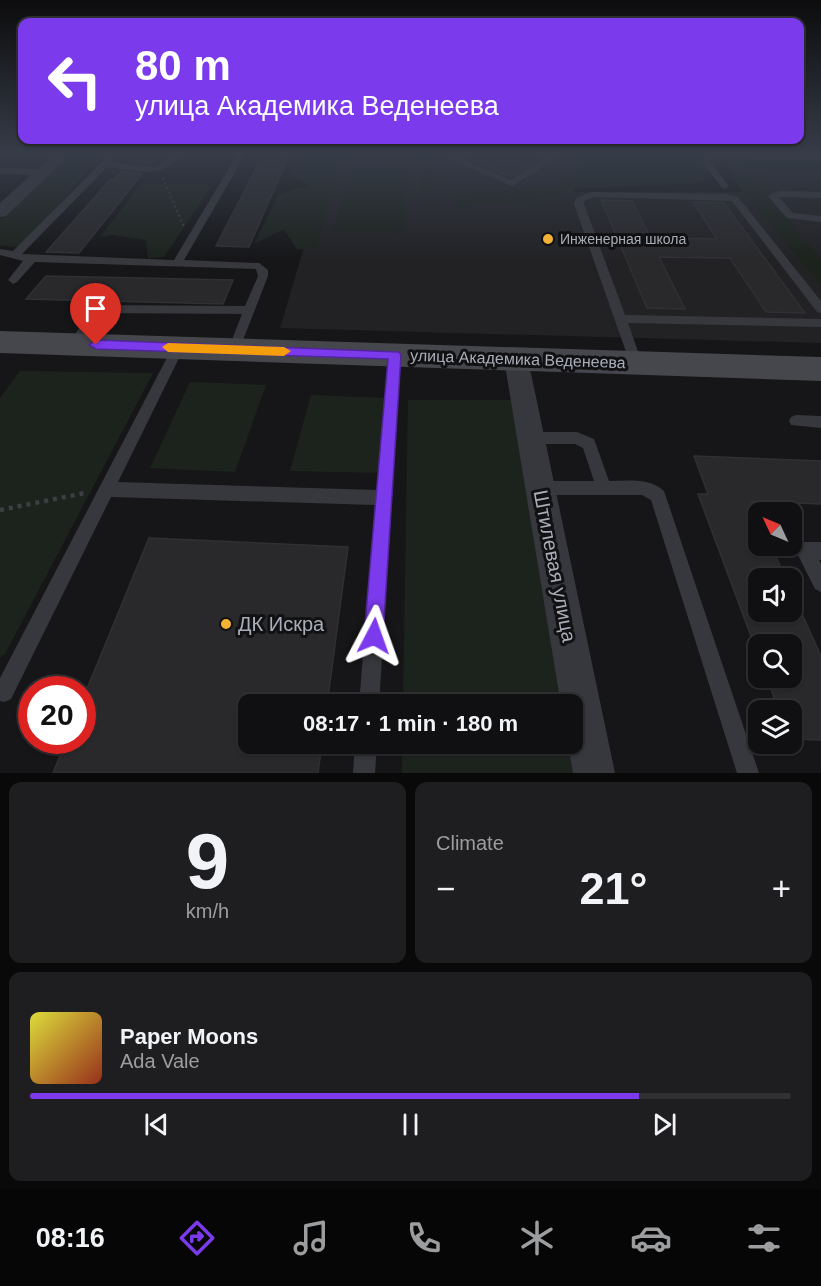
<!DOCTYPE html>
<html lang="en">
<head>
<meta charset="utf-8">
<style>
  :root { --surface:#101012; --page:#1e1e20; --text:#f1f3f6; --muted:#9c9d9f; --line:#303032; --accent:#7c3aed }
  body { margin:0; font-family:Arial,sans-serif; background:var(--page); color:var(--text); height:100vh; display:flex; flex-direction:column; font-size:22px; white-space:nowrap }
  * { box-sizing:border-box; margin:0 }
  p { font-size:20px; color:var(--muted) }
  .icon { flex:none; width:33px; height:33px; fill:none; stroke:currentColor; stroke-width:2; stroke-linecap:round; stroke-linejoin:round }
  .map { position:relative; height:773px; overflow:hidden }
  .drawer { display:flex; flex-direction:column; gap:9px; padding:9px; background:#09090a; flex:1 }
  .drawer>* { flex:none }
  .banner { position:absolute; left:18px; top:18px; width:786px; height:126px; border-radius:12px; box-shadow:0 2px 4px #0004,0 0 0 2px var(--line); background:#7c3aed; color:#fff; overflow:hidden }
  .needle { width:39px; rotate:314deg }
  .buttons { position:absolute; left:748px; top:502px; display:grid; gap:12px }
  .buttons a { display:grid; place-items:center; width:54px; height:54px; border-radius:12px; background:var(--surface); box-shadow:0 2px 4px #0004,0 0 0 2px var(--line); font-size:30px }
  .speed { position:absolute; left:18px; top:676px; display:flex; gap:12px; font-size:30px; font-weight:700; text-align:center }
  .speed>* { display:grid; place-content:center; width:78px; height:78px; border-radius:50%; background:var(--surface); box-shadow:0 2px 4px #0004,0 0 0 2px var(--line); line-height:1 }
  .speed .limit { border:9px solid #d22; background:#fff; color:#111 }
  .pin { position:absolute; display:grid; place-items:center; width:51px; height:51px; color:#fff; margin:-62px -26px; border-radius:50% 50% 50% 0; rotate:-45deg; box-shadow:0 0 6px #0007 }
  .pin .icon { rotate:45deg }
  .me { position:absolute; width:66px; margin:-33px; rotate:4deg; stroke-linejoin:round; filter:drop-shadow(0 0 4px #0008) }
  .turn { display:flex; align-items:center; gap:21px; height:126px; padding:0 18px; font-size:27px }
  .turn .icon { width:78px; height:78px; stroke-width:2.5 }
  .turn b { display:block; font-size:42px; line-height:51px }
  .big { font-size:45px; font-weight:800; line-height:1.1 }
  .drawer .widget { flex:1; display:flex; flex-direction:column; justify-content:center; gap:9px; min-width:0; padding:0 21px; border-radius:12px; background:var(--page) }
  .drawer .dial { align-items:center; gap:0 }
  .dial b { font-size:78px; line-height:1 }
  .song { display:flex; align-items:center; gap:18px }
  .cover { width:72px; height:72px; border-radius:9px; background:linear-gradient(135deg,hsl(60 70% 55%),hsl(10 70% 35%)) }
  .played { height:6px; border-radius:3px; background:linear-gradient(90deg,var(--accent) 80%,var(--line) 80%) }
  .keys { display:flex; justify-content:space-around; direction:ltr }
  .heat { display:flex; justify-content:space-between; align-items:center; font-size:33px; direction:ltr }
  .drawer .tiles { flex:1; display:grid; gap:9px; grid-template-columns:1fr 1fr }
  .widget:last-child { grid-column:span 2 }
  .trip { position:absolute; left:238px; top:694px; width:345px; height:60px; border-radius:12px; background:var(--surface); box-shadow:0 2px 4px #0004,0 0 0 2px var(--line); font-weight:800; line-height:60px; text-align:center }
  .tabs { display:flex; height:96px; justify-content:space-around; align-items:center; background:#060607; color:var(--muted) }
  .tabs .icon { width:42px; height:42px }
  .tabs .selected { color:var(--accent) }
  .tabs b { font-size:27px; color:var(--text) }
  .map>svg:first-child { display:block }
  .built { fill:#222225 }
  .green { fill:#1c231d }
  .building { fill:#29292c; stroke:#303034; stroke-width:1.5 }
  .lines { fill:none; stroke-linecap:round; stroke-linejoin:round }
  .path-far1 { stroke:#3d3f44; stroke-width:2; stroke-dasharray:2 3; stroke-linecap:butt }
  .path { stroke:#3d3f44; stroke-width:4.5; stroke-dasharray:4 5; stroke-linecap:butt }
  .lane { fill:#37383d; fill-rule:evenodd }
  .street { fill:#37383d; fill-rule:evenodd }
  .secondary { fill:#45474d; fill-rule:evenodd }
  .route { fill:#7c3aed; stroke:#51269a; stroke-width:1.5 }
  .slow { fill:#f59e0b }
  .poi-dot { fill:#f2b134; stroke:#111113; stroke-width:2 }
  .labels { text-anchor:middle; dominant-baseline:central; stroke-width:6; stroke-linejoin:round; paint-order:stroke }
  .far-poi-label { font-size:14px; fill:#a8adb8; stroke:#111113; text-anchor:start }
  .street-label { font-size:16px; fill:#a8adb8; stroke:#111113 }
  .near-street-label { font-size:20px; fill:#a8adb8; stroke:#111113 }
  .near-poi-label { font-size:20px; fill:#a8adb8; stroke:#111113; text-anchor:start }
</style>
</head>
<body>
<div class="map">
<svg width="821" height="773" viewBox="0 0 821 773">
  <rect width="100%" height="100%" fill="#161618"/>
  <!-- built -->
  <polygon class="built" points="332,153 600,153 573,192 748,192 725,163 821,164 821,343 280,328"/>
  <!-- green -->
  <g class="green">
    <polygon points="300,153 347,153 333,180 317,247 297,250 284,229 254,244 278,195 310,185 288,174"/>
    <path d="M413,153H431L423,158L438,179L425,194C416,181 422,166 413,153Z"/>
    <polygon points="585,153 821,153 821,171 807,173 710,164 703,183 574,189 530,201 457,207 456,199 465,193 554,187 579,163"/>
    <polygon points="100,156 23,247 0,246 0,219 66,157"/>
    <polygon points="351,165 409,166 402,233 333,231"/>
    <polygon points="745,171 821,259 821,285 730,176"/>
    <polygon points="206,183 211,187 164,257 148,258 146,240 112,235 100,237 141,184"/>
    <polygon points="20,371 153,373 5,654 0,657 0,398"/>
    <polygon points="190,382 266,385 235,472 150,468"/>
    <polygon points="311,395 388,398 385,473 290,471"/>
    <polygon points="408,400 518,400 571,705 403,705"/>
    <polygon points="402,744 573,744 583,773 402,773"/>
  </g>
  <!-- building -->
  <g class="building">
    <polygon points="137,153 159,153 150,164 129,162"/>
    <polygon points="264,153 290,153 249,247 216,246"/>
    <polygon points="454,153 551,153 511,177"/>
    <polygon points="121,171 142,174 79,253 46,252 110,180 114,180"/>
    <polygon points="601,200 632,201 651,238 717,239 693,202 724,203 805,313 766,312 730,258 659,257 685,309 647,308"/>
    <polygon points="46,276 233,280 223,304 26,299"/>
    <polygon points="694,456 821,461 821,504 751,501 759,518 759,546 771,546 786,579 759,579 759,612 801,612 821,656 821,740 792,739 792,711 779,711 767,678 792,678 792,645 759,645 757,652 698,494 708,494"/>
    <polygon points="149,538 348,547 327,705 249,705 249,744 322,744 318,773 53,773 66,741 82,741 82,701"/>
  </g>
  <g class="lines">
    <!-- path-far1 -->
    <polyline class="path-far1" points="163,178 184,227"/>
    <!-- path -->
    <polyline class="path" points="0,510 85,493"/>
    <!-- lane -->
    <g class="lane">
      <path d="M111,153H120L111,162L156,167L177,153H186C159,180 141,171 107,167L22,254L174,260L238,153H246L184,260L259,263L268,270V276L238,353H230L228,350L242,314L100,313L79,347L75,349L69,344L93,306L97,305L245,306L258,276L256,269L35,262L17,282L13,284L8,280L23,261L0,255V249L13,251Z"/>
      <polygon points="436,153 447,153 511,180 555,153 565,153 512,186"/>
      <polygon points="707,155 821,156 821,160 712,159 711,163 729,186 725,189 722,188 703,163 703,159"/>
      <polygon points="0,168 43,169 47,172 43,175 0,174"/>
      <polygon points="779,191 821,192 821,198 779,197 793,213 821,216 821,222 787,218 768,196"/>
      <polygon points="591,192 726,194 738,197 821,301 821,313 817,312 732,201 595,197 584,201 584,204 625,315 821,319 821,327 628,323 642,363 641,366 631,366 574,204 576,198"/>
      <polygon points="178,343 184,348 118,482 377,490 389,355 390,352 400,352 401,355 379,705 359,705 375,505 111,497 11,699 4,702 0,701 0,678 172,348"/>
      <polygon points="796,415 821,416 821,428 791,425 789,421 791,417"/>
      <path d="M531,432H577L594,439L609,481C628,481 649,477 664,491L759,773H737L651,500L642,495H540L534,493L532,488L534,483L540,481H594L583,448L575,444H531L526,442L524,438L526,434Z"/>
      <polygon points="805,542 821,542 821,560 819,560 821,564 821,592 815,589 796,551 799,545"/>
      <polygon points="355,744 377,744 375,773 353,773"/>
    </g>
    <!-- street -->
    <g class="street">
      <polygon points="55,153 72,153 6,216 0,217 0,203"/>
      <polygon points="516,350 525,353 528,359 615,773 573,773 568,744 573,744 573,705 561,705 504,359 507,353"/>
    </g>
    <!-- secondary -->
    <polygon class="secondary" points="0,331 821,357 821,381 0,353"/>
  </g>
  <!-- sky -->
  <linearGradient id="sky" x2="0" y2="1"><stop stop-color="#0c0c0d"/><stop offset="0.59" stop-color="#363c48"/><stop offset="1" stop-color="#363c48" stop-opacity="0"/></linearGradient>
  <rect width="821" height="261" fill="url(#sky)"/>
  <!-- route -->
  <polygon class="route" points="96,340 399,352 401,355 383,636 381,643 374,646 367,643 364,636 388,359 96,349 89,345"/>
  <!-- slow -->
  <polygon class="slow" points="168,343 284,347 291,351 284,356 168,352 162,347"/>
  <!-- markers -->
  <g class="poi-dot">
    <circle cx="548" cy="239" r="6"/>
    <circle cx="226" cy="624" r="6"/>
  </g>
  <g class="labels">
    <!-- far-poi labels -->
    <g class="far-poi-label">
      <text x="560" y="239">Инженерная школа</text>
    </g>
    <!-- street labels -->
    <g class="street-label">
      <text transform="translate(518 359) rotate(2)">улица Академика Веденеева</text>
    </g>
    <!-- near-street labels -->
    <g class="near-street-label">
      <text transform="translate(555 566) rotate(79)">Штилевая улица</text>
    </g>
    <!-- near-poi labels -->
    <g class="near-poi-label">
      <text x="238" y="624">ДК Искра</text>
    </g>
  </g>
</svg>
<div class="buttons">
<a><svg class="needle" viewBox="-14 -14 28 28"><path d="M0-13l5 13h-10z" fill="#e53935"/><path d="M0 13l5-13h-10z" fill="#9c9d9f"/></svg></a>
<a><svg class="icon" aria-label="sound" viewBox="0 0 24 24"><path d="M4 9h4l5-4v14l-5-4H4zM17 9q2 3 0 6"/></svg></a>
<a><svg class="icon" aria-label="search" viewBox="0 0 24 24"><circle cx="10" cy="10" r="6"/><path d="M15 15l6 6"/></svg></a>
<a><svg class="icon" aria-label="layers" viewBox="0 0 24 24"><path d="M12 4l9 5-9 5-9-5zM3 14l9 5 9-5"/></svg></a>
</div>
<div class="speed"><div class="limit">20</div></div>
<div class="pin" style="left:96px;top:345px;background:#d93025"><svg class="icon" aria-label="arrive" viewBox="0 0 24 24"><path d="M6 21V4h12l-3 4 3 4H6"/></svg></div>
<svg class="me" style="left:374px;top:636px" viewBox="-20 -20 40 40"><path d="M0-17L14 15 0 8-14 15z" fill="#7c3aed" stroke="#fff" stroke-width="4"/></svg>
<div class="trip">08:17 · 1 min · 180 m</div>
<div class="banner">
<div class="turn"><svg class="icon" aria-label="left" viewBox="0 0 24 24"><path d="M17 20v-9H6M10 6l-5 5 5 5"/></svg><div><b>80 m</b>улица Академика Веденеева</div></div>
</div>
</div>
<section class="drawer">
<div class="tiles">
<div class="widget dial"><b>9</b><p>km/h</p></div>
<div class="widget"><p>Climate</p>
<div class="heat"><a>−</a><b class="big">21°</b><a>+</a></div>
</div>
<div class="widget">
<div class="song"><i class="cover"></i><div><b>Paper Moons</b><p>Ada Vale</p></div></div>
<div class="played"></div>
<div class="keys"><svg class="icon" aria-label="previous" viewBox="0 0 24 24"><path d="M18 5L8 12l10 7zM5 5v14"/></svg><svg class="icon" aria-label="pause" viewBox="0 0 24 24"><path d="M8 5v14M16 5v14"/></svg><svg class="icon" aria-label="next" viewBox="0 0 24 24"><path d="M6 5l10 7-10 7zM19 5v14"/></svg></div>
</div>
</div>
</section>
<nav class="tabs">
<b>08:16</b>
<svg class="icon selected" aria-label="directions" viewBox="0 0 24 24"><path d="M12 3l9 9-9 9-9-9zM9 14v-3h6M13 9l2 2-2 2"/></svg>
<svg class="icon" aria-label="music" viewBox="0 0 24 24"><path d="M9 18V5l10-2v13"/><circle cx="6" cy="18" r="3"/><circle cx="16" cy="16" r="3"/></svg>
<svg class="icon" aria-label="phone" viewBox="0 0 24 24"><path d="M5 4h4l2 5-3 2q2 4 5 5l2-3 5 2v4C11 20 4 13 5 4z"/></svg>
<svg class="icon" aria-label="climate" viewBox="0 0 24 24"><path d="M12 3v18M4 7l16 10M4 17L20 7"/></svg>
<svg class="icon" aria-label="car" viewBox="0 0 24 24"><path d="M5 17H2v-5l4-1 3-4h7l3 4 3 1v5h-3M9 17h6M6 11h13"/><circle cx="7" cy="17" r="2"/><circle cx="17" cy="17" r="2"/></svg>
<svg class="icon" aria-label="filters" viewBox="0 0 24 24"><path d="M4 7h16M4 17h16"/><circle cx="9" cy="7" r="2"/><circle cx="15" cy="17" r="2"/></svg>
</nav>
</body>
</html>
